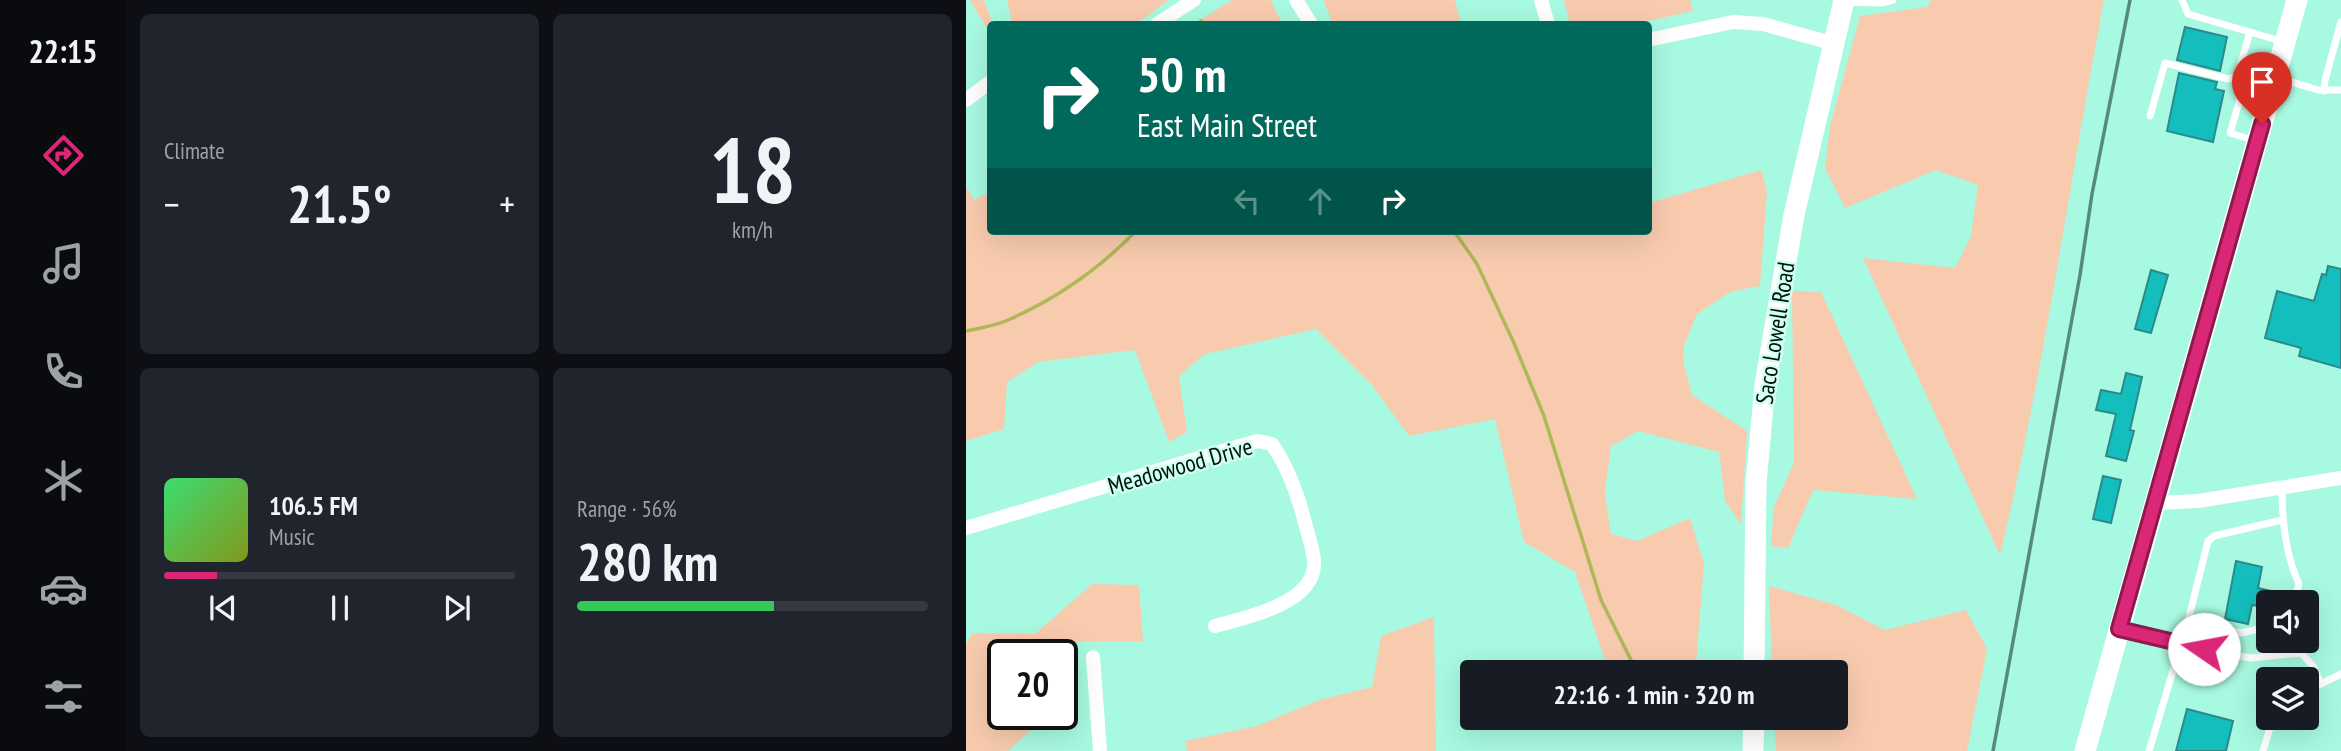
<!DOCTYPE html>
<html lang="en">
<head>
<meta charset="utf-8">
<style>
  :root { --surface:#171b24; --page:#20242c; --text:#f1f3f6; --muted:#9ea1a6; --line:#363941; --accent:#db2777 }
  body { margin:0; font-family:"PT Sans Narrow",sans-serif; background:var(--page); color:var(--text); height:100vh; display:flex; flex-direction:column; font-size:26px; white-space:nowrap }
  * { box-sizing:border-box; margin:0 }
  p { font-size:23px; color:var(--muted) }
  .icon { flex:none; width:38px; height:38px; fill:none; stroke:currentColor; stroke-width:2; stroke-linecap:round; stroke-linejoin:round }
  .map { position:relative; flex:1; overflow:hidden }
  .drawer { display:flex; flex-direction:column; gap:14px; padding:14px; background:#0d0f14; width:840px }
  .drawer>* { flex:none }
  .guide { position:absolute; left:21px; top:21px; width:665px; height:214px; border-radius:7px; box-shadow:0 7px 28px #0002; background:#00695c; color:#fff; overflow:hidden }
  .fabs { position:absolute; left:1290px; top:590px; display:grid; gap:14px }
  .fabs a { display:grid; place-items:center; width:63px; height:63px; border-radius:7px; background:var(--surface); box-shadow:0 7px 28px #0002; font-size:35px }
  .speed { position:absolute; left:21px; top:639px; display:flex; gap:14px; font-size:35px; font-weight:700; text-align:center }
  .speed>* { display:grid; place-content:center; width:91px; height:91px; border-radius:50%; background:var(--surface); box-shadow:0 7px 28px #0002; line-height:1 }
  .speed .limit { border:4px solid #111; border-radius:10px; background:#fff; color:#111 }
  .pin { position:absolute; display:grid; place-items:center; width:60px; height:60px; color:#fff; margin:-72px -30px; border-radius:50% 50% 50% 0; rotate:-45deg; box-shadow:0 0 7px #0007 }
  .pin .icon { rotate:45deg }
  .me { position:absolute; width:77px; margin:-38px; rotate:282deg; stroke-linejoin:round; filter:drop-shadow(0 0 5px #0008) }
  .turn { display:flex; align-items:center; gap:24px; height:147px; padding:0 35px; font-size:32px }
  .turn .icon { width:91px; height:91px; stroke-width:2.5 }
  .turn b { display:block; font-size:49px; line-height:60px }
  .lanes { display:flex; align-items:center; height:66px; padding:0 35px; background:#0003; justify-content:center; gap:35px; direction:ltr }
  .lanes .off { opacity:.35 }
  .big { font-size:52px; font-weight:600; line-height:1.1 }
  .drawer .widget { flex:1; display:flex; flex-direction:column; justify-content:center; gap:10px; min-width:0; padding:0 24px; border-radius:10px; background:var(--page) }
  .drawer .dial { align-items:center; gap:0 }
  .dial b { font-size:91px; line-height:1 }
  .song { display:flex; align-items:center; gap:21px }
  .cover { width:84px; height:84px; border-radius:10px; background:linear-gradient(135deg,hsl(140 70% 55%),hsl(70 70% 35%)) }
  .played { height:7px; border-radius:4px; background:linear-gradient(90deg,var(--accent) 15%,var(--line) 15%) }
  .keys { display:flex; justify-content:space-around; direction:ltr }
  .heat { display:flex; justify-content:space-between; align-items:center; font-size:38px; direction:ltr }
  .charge { height:10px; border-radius:5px; background:linear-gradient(90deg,#34c759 56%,var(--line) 0) }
  .drawer .tiles { flex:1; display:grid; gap:14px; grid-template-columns:repeat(2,1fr) }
  .trip { position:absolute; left:494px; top:660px; width:388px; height:70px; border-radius:7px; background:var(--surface); box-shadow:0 7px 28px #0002; font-weight:600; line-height:70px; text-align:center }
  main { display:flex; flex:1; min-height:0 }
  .tabs { display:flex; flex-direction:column; width:126px; justify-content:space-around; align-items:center; background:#090b0e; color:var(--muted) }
  .tabs .icon { width:49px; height:49px }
  .tabs .selected { color:var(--accent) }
  .tabs b { font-size:32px; color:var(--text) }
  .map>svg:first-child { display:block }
  .green { fill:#f8cbaf }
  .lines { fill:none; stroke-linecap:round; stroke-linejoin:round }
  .stream { stroke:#aeb857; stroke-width:3.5 }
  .building { fill:#14bebd; stroke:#2c8a8a; stroke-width:2 }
  .lane { stroke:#fff; stroke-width:7 }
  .street { stroke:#fff; stroke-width:14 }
  .secondary { stroke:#fff; stroke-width:21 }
  .rail { stroke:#578a7b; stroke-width:3.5 }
  .route-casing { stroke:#8e194d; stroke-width:18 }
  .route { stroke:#db2777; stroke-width:12 }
  .labels { text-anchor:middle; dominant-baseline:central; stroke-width:5; stroke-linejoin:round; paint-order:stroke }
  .street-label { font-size:24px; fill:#00130e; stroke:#d0fff0 }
</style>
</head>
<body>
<main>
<nav class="tabs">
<b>22:15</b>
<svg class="icon selected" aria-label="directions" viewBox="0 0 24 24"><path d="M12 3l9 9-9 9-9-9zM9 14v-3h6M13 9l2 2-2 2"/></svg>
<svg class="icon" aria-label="music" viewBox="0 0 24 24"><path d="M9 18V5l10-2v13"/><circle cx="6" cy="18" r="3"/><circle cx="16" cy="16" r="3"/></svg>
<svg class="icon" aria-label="phone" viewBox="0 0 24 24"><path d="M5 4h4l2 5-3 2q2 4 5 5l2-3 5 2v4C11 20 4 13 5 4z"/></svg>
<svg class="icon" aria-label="climate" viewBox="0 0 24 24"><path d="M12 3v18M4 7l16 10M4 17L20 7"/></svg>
<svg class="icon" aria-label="car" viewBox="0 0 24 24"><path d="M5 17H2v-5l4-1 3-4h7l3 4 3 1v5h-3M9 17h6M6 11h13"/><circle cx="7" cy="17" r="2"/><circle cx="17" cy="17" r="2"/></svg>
<svg class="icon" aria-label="filters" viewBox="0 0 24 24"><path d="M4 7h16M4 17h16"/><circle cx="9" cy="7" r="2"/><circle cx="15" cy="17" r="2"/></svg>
</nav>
<section class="drawer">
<div class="tiles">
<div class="widget"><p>Climate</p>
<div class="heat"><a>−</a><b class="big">21.5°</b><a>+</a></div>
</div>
<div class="widget dial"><b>18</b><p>km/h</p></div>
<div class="widget">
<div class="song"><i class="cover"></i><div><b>106.5 FM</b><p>Music</p></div></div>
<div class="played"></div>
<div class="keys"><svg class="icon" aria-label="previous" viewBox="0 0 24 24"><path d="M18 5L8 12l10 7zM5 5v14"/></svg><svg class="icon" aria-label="pause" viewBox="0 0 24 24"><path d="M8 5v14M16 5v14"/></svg><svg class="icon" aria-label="next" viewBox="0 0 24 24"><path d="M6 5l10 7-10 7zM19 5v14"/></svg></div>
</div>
<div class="widget"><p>Range · 56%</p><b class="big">280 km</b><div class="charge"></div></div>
</div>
</section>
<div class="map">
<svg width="1375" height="751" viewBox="0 0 1375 751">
  <rect width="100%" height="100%" fill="#a8f9e1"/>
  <!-- green -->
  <g class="green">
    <polygon points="4,0 18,0 27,24 24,24 24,34"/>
    <polygon points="41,0 202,0 179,18 166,24 46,24"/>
    <polygon points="266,0 305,0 316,24 228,24"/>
    <polygon points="357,0 489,0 495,24 367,24"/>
    <polygon points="598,0 724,0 727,11 669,24 604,24"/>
    <path d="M965,0H1138C1103,185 1078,372 1034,555L897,258L989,268L1005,236L1012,185L970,170L879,208L859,168L864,126L894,16L961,7Z"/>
    <path d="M795,170L801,191L794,286L764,292L731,314L718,345L717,360L726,395L781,431L775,524L759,501L753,452L672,431L645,446L639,492L645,534L671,541L724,518L738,564L730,663C701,670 665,681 640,663L609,572L558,542L529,419L443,436L405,384L350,329L239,354L213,376L221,432L203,442L169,350L72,362L41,382L38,429L0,441V187L8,200L24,192V231H682L683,203Z"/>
    <polygon points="826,291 855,292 951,499 847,490 822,548 805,546 808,507 828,462"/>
    <polygon points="126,584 173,585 177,641 99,642 96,673 96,654 37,654 37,714 83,714 42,751 0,751 0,644 6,633 69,634"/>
    <polygon points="803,586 870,605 919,630 1000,610 1021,649 1001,751 810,751 808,718 870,718 870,672 806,672"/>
    <polygon points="468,617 470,751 221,751 219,741 291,726 353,700 406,687 415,636"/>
  </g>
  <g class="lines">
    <!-- stream -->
    <g class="stream">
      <polyline points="235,21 236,24"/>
      <polyline points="488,231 511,264 548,343 578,416 635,600 671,672"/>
      <path d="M0,331C14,328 29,326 42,320C90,299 133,269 170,231"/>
    </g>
  </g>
  <!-- building -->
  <g class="building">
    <polygon points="1219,27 1261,37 1254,71 1211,60"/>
    <polygon points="1213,73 1251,82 1249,89 1258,91 1247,142 1201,131"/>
    <polygon points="1362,266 1375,269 1375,368 1333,356 1335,348 1299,338 1311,291 1348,301 1356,274 1360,275"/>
    <polygon points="1185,270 1202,275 1185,333 1169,329"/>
    <polygon points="1160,373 1176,377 1164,430 1168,431 1160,461 1140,456 1150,414 1130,410 1135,390 1155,394"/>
    <polygon points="1137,476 1155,480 1145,523 1127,519"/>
    <polygon points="1270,561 1296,567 1292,588 1323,595 1322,602 1302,602 1302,608 1286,605 1282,624 1259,619"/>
    <polygon points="1221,709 1267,721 1260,751 1210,751"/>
  </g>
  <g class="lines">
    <!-- lane -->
    <g class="lane">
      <polyline points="1216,0 1222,14 1318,42"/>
      <polyline points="879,2 916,3 927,0"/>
      <polyline points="1310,77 1352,90 1375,90"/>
      <polyline points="1358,91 1359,80 1375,22"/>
      <polyline points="1274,99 1300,106"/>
      <polyline points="1184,116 1199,63 1262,79 1271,76 1284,32"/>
      <polyline points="1290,141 1264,133 1274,99 1271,76 1302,87"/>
      <path d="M1316,488C1316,521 1319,554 1333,584L1328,602"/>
      <polyline points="1302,627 1275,633 1222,621 1242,541 1248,536 1316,520"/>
      <polyline points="1157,630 1215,645 1285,658 1335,653 1347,666 1355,684"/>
      <polyline points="1340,691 1375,674"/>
      <polyline points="1183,751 1222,621"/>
      <polyline points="1297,751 1307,718"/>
    </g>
    <!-- street -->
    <g class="street">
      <polyline points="330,0 345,24"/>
      <polyline points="575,0 582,24"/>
      <polyline points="191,24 228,0"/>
      <polyline points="682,40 767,22 797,24 869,44"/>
      <polyline points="0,100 24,82"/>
      <polyline points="1189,503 1232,501 1375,478"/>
      <path d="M0,528L270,447L292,441L306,444C323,469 332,495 339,523C342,536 349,553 348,565C347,604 278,618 249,626"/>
      <polyline points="127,657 134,751"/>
    </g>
    <!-- secondary -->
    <g class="secondary">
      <polyline points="788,672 790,483 799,385 828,215 878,0"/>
      <polyline points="787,751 788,718"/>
      <polyline points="1119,751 1331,0"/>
    </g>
    <!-- rail -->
    <polyline class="rail" points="1027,751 1114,275 1126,194 1164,0"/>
  </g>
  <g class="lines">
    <defs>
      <polyline id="route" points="1238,649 1153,629 1296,124"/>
    </defs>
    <!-- route casing -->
    <use href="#route" class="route-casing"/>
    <!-- route -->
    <use href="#route" class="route"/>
  </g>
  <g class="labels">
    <!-- street labels -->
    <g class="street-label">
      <text transform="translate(809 333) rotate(-81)">Saco Lowell Road</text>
      <text transform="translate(214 466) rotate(-16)">Meadowood Drive</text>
    </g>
  </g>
</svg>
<div class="fabs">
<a><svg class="icon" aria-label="sound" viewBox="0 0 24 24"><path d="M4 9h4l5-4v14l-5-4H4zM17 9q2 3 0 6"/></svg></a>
<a><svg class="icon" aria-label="layers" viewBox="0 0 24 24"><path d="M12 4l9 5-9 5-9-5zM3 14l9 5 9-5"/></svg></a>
</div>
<div class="speed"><div class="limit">20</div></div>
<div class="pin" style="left:1296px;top:124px;background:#d93025"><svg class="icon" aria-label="arrive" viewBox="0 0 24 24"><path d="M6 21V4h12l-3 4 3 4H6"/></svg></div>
<svg class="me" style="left:1238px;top:649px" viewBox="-20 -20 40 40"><circle r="19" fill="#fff"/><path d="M0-13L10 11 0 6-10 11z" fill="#db2777"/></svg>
<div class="trip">22:16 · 1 min · 320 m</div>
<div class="guide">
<div class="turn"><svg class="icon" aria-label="right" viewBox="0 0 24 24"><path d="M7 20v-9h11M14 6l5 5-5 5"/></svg><div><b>50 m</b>East Main Street</div></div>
<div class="lanes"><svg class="icon off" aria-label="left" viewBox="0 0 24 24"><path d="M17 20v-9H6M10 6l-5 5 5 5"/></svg><svg class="icon off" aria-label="ahead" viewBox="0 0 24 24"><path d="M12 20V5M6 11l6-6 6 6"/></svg><svg class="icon" aria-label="right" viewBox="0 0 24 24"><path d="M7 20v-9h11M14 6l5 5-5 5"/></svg></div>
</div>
</div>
</main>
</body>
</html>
